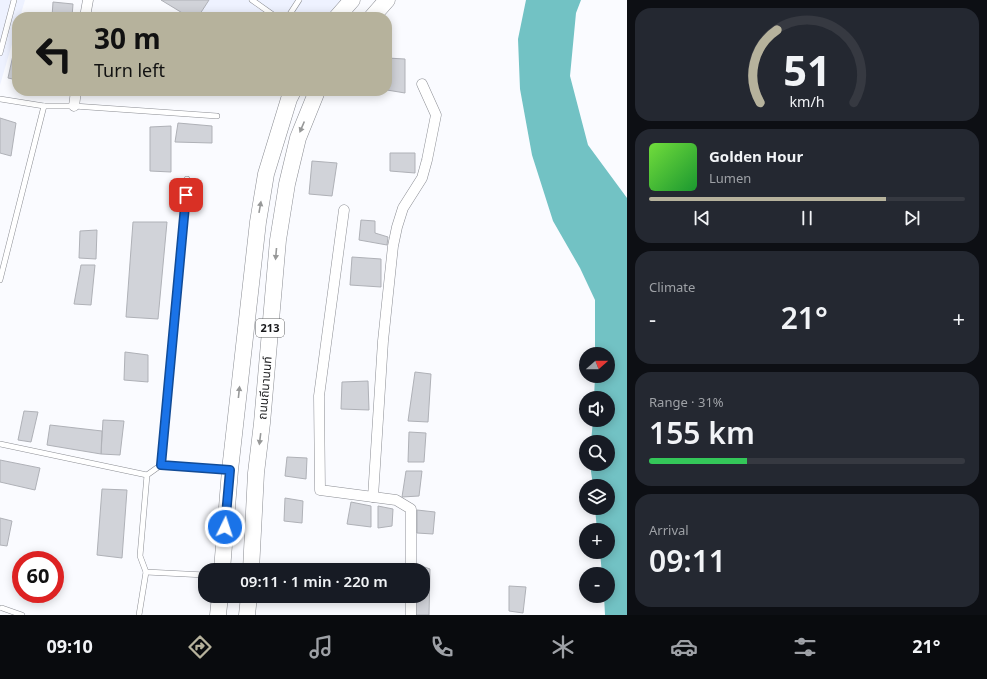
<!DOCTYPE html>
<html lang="en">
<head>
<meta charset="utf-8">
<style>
  :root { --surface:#171b24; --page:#242831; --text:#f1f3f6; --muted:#9ea1a6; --line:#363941; --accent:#b6b29c }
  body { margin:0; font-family:Georgia,"Noto Sans Thai",serif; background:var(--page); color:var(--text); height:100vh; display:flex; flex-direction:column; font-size:15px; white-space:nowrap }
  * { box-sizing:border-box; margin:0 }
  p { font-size:13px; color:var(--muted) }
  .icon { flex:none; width:22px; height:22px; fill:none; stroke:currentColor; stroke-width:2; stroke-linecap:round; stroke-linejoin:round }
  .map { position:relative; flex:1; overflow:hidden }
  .side { display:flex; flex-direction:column; gap:8px; padding:8px; background:#0d0f14; width:360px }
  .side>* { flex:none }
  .guide { position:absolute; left:12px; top:12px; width:380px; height:84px; border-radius:16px; box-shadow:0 2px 10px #0003; background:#b6b29c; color:#111; overflow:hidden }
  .needle { width:26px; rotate:69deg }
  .tools { position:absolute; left:579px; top:347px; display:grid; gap:8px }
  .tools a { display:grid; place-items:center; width:36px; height:36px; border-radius:50%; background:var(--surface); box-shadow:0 2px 10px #0003; font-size:20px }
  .speed { position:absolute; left:12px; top:551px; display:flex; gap:8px; font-size:20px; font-weight:700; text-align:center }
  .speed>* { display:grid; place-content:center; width:52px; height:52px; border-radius:50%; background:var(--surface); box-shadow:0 2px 10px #0003; line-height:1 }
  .speed .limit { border:6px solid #d22; background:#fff; color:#111 }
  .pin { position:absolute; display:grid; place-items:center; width:34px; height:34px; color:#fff; margin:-17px; border-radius:8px; box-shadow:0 2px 6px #0006 }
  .me { position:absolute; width:44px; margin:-22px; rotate:4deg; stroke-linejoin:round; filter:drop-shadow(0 0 3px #0008) }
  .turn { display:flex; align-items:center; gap:14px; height:84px; padding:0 16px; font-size:18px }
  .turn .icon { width:52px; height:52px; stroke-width:2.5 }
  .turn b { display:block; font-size:28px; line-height:34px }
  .big { font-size:30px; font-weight:600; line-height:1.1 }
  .side .card { flex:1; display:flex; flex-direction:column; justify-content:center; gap:6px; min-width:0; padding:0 14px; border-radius:16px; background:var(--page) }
  .side .dial { align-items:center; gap:0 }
  .dial svg { height:104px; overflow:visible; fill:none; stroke:var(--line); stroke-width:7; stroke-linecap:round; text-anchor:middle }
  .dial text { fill:var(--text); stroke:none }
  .song { display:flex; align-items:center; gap:12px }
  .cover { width:48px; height:48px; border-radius:6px; background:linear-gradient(135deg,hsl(100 70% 55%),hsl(130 70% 35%)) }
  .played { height:4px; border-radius:2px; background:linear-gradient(90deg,var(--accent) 75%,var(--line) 75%) }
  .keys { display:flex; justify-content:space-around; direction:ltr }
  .heat { display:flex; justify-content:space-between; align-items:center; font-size:22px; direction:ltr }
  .charge { height:6px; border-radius:3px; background:linear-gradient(90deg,#34c759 31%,var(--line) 0) }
  .trip { position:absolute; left:198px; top:563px; width:232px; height:40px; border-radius:16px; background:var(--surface); box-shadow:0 2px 10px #0003; font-weight:600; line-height:40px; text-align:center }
  .dock { display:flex; height:64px; justify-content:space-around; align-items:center; background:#090b0e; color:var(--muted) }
  .dock .icon { width:28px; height:28px }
  .dock .active { color:var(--accent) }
  .dock b { font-size:18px; color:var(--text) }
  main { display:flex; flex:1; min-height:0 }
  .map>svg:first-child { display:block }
  .built { fill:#eef2ff }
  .water { fill:#72c2c4 }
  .building { fill:#d1d3d9; stroke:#afb1b7 }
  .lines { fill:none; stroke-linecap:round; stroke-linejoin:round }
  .service-casing { stroke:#8b8d93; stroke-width:6 }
  .minor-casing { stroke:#8b8d93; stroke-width:11 }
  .primary-casing { stroke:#8b8d93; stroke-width:17 }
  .service { stroke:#fff; stroke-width:5 }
  .minor { stroke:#fff; stroke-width:10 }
  .primary { stroke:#fff; stroke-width:16 }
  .oneway { fill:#979898 }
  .route-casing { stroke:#114b97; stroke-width:10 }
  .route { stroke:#1a73e8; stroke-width:7 }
  .labels { text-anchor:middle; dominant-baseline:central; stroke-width:3; stroke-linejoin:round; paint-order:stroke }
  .shield { fill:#fff; stroke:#5d5e5f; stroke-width:1 }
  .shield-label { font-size:11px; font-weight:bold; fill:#18191b }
  .street-label { font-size:12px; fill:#18191b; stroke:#fff }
</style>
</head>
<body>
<main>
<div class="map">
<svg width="627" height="615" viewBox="0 0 627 615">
  <rect width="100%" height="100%" fill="#fafbff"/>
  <!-- built -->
  <g class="built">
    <polygon points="0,0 25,0 20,17 17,17 17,27 0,85"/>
    <polygon points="173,0 347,0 331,17 198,17"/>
  </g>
  <!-- water -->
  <polygon class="water" points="526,0 581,0 576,13 570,76 588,145 627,198 627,615 605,615 604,596 608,596 608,574 602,574 600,552 608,552 608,530 597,530 595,508 608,508 608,486 593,486 590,464 608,464 608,442 591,442 593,420 608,420 608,398 594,398 595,376 608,376 608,354 595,354 595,300 580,268 553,221 532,155 520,89 518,39"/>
  <!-- building -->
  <g class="building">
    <polygon points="161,0 209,0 198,17 189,17"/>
    <polygon points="53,2 73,4 72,17 52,17"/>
    <polygon points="15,46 17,46 17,80 8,78"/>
    <polygon points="387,58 405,59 405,93 387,90"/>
    <polygon points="0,118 16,123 11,156 0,153"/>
    <polygon points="178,123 212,126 212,143 175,142"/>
    <polygon points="171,126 171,172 150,171 150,127"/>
    <polygon points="390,153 415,153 415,173 390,171"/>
    <polygon points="312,161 337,163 332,196 309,194"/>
    <polygon points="361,220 375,221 375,233 388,237 387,245 359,240"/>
    <polygon points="133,222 167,222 158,319 126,317"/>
    <polygon points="97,230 96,259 79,258 80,231"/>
    <polygon points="352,257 381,259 381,287 350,285"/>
    <polygon points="81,265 95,265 91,305 74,304"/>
    <polygon points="125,352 148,355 148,382 124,380"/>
    <polygon points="415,372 431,374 428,422 408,421"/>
    <polygon points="368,381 369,410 341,409 342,382"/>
    <polygon points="24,411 38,412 31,442 18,440"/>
    <polygon points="103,420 124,421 120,455 101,454"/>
    <polygon points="50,425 102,431 101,454 47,445"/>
    <polygon points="409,432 426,433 424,462 408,462"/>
    <polygon points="287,457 307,458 306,479 285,476"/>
    <polygon points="0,460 40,468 35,490 0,482"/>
    <polygon points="406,471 422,471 419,496 402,497"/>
    <polygon points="102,489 127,490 122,558 97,555"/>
    <polygon points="285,498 303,501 302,523 284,521"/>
    <polygon points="351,502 371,506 371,527 347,524"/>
    <polygon points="378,506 393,509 392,526 378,528"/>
    <polygon points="417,510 435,512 433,534 417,533"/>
    <polygon points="0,518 12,521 7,546 0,545"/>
    <polygon points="416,564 430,569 429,615 412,615 414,596 423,596 423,570 415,570"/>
    <polygon points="509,586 526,587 523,613 509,611"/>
  </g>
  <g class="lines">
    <defs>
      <g id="service">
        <polyline points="252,0 276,17"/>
        <polyline points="288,17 299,0"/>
        <polyline points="0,53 14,0"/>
        <polyline points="0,99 44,106 74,106 217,116"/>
        <polyline points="187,179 161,465 147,475 140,556 146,572 205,575"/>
        <polyline points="0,280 44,106"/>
        <polyline points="0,444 147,475"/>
        <polyline points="161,465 228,470"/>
        <polyline points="2,608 22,615"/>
        <polyline points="139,615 146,572"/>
      </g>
      <g id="minor">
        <polyline points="85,17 88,0"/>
        <polyline points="74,106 76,91"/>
        <polyline points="344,210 319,396 320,490 396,500 411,509 411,570"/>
        <polyline points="373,497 383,341 393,246 397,227 403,208 422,178 427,160 436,115 422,84"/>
        <polyline points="411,596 411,615"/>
      </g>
      <g id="primary">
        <polyline points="337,17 352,0"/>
        <polyline points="372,17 387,0"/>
        <polyline points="222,570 230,470 258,222 266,174 289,99 293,91"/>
        <polyline points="251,570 256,473 262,423 278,240 287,184 298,138 317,91"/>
        <polyline points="218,615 220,596"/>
        <polyline points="247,615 249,596"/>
      </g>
    </defs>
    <!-- service casing -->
    <use href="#service" class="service-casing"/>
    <!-- minor casing -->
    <use href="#minor" class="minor-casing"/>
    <!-- primary casing -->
    <use href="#primary" class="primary-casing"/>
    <!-- service -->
    <use href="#service" class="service"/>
    <!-- minor -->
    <use href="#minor" class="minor"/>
    <!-- primary -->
    <use href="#primary" class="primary"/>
  </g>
  <!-- one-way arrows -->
  <defs><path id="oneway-solid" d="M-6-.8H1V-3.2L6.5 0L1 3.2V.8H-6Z"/></defs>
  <g class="oneway">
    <use href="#oneway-solid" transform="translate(302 127) rotate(113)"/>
    <use href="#oneway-solid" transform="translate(260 207) rotate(-80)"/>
    <use href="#oneway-solid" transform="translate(276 254) rotate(95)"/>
    <use href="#oneway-solid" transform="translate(239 392) rotate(-84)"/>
    <use href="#oneway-solid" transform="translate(260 439) rotate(97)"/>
  </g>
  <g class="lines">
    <defs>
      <polyline id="route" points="186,195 161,465 230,470 225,527"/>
    </defs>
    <!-- route casing -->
    <use href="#route" class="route-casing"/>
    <!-- route -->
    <use href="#route" class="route"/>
  </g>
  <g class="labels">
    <!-- shield labels -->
    <rect class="shield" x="256" y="319" width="28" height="18" rx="3"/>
    <g class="shield-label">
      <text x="270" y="328">213</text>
    </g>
    <!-- street labels -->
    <g class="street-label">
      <text transform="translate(265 388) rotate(-85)">ถนนถีนานนท์</text>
    </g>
  </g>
</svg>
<div class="tools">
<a><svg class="needle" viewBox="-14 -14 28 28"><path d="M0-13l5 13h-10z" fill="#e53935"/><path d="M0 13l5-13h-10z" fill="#9ea1a6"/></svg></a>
<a><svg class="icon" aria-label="sound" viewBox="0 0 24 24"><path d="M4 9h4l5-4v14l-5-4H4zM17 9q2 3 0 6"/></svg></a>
<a><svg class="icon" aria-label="search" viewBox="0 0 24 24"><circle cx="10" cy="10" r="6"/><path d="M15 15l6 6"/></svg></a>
<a><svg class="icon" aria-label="layers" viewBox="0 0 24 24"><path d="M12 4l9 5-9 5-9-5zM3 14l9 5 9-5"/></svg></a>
<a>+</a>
<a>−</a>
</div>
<div class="speed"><div class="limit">60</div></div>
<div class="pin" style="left:186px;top:195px;background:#d93025"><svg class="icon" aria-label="arrive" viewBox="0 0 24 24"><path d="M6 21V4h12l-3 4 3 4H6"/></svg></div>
<svg class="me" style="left:225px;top:527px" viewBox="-20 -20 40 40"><circle r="17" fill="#1a73e8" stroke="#fff" stroke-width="3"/><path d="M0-11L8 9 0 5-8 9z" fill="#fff"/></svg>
<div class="trip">09:11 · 1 min · 220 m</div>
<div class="guide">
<div class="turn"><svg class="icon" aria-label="left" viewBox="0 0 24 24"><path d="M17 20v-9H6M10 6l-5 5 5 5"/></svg><div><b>30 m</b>Turn left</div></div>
</div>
</div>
<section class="side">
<div class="card dial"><svg viewBox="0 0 100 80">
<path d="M14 69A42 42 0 1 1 86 69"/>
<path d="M14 69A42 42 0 0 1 27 13" stroke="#b6b29c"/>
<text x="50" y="56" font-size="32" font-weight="700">51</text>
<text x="50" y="72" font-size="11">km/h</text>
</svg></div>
<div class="card">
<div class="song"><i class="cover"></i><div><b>Golden Hour</b><p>Lumen</p></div></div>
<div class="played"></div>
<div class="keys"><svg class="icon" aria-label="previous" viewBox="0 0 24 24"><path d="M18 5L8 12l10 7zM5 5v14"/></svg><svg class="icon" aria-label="pause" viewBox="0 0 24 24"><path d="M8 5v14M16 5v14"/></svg><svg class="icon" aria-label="next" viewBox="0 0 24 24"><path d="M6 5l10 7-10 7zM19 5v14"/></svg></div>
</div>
<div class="card"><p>Climate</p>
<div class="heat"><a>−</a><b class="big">21°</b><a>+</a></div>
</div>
<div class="card"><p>Range · 31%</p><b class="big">155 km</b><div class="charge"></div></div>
<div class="card"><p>Arrival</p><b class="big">09:11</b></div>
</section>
</main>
<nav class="dock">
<b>09:10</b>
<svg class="icon active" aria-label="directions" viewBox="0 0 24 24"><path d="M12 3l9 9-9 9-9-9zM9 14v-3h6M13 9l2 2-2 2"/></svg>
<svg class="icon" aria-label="music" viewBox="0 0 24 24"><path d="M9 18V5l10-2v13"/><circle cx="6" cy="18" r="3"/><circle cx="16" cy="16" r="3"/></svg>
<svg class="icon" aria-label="phone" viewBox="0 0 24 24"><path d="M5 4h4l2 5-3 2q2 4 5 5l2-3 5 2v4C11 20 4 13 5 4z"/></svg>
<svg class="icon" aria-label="climate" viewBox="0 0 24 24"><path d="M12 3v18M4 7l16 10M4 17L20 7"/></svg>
<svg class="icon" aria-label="car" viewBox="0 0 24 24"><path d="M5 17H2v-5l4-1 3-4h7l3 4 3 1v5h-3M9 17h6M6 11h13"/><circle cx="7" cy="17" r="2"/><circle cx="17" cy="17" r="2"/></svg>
<svg class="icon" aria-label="filters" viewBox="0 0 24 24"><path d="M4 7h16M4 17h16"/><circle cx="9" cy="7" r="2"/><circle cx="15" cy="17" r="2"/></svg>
<b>21°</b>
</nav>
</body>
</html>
